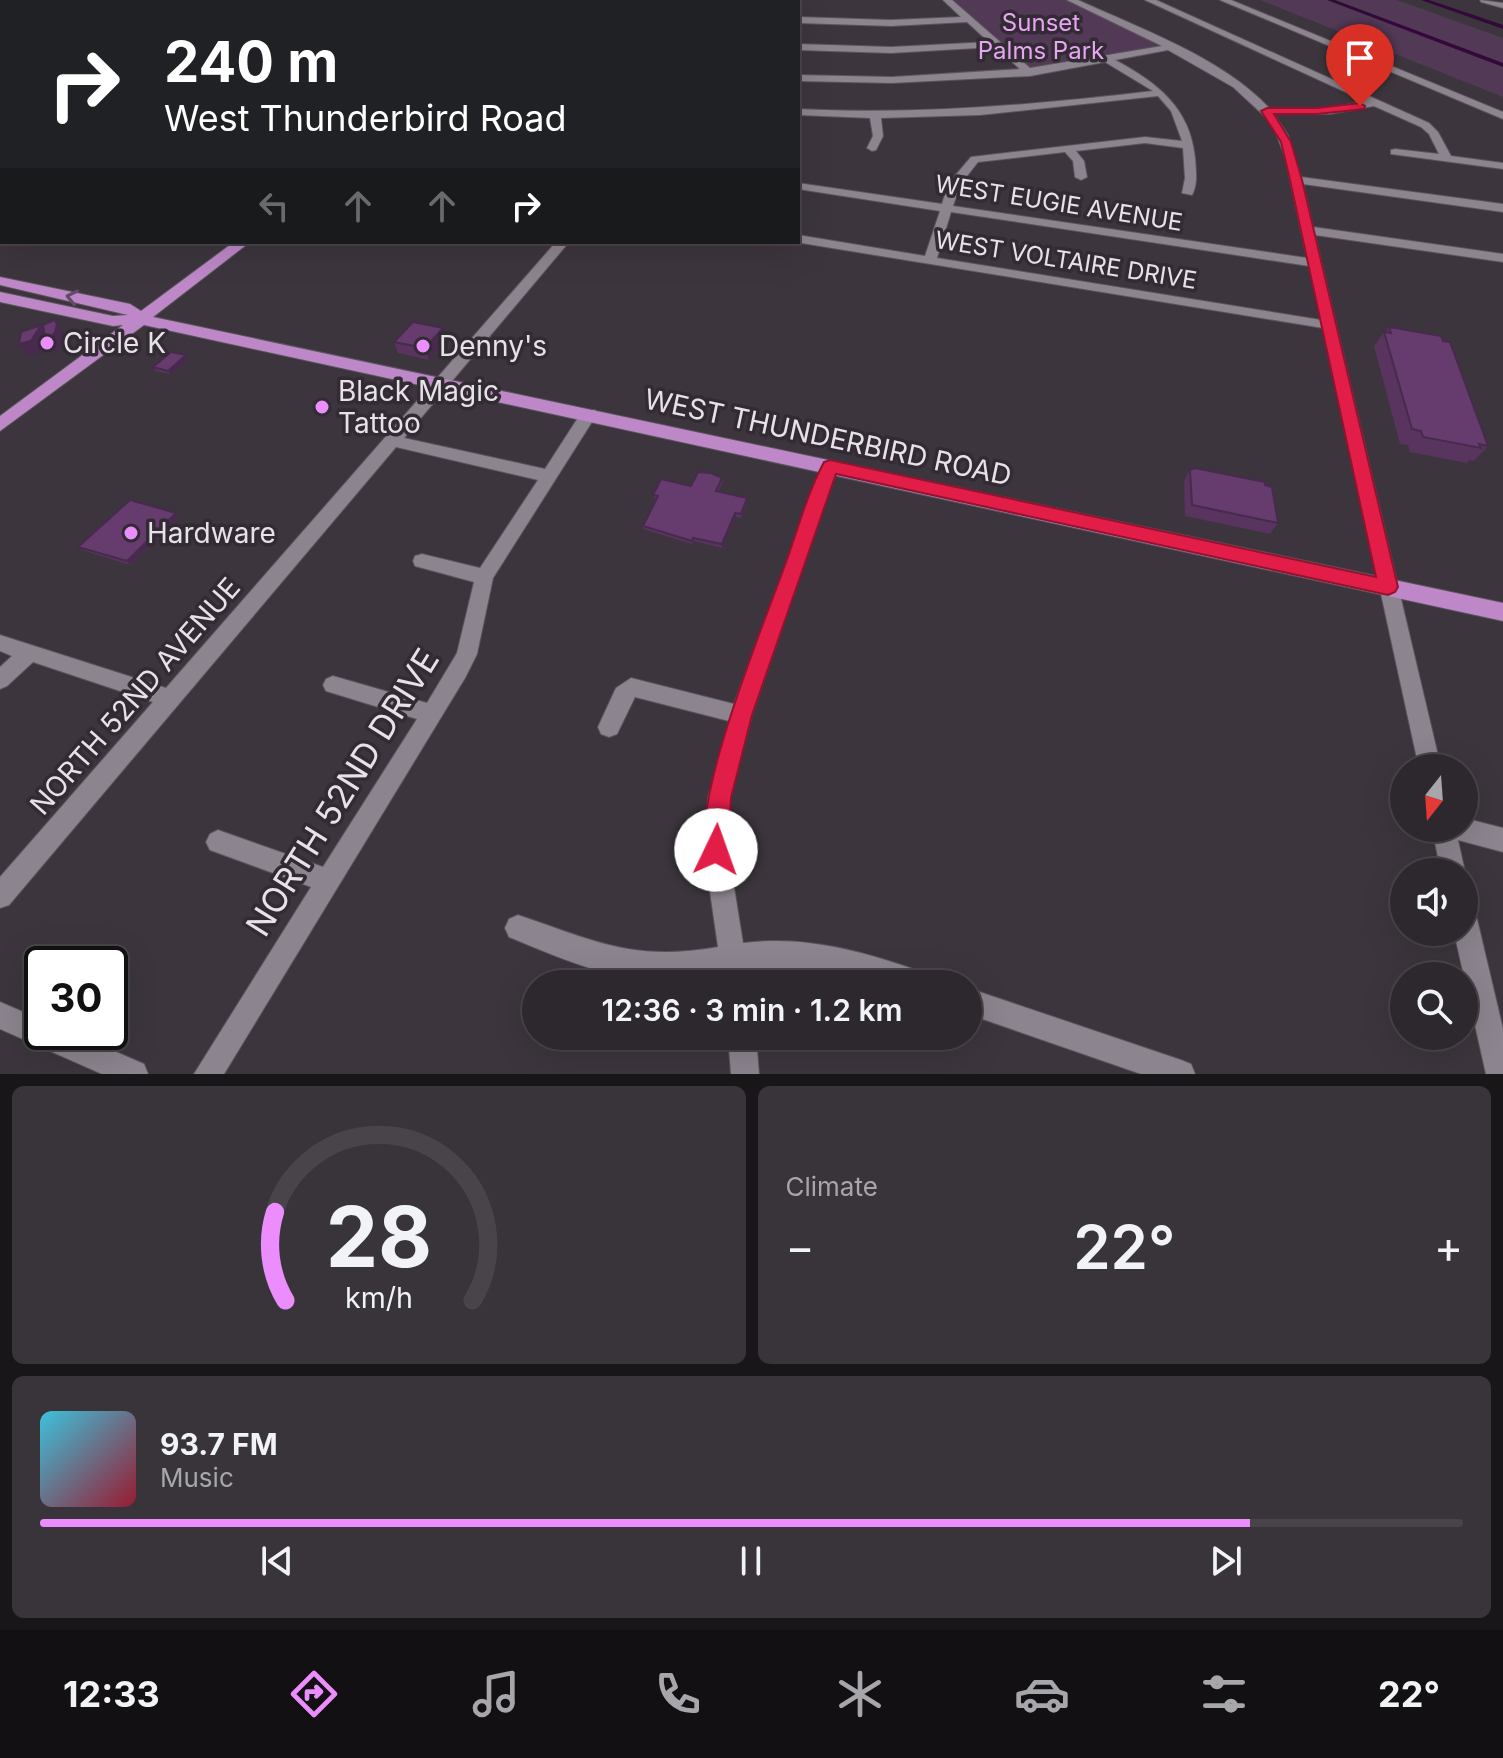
<!DOCTYPE html>
<html lang="en">
<head>
<meta charset="utf-8">
<style>
  :root { --surface:#2d282e; --page:#39343a; --text:#f1f3f6; --muted:#a7a6aa; --line:#48444a; --accent:#eb8dfc }
  body { margin:0; font-family:Inter,sans-serif; background:var(--page); color:var(--text); height:100vh; display:flex; flex-direction:column; font-size:30px; white-space:nowrap }
  * { box-sizing:border-box; margin:0 }
  p { font-size:26px; color:var(--muted) }
  .icon { flex:none; width:44px; height:44px; fill:none; stroke:currentColor; stroke-width:2; stroke-linecap:round; stroke-linejoin:round }
  .map { position:relative; height:1074px; overflow:hidden }
  .drawer { display:flex; flex-direction:column; gap:12px; padding:12px; background:#191619; flex:1 }
  .drawer>* { flex:none }
  .top-card { position:absolute; left:0px; top:0px; width:800px; height:244px; box-shadow:0 8px 32px #0002,0 0 0 2px var(--line); background:#202124; color:#fff; overflow:hidden }
  .needle { width:52px; rotate:197deg }
  .controls { position:absolute; left:1390px; top:754px; display:grid; gap:16px }
  .controls a { display:grid; place-items:center; width:88px; height:88px; border-radius:50%; background:var(--surface); box-shadow:0 8px 32px #0002,0 0 0 2px var(--line); font-size:40px }
  .speed { position:absolute; left:24px; top:946px; display:flex; gap:16px; font-size:40px; font-weight:700; text-align:center }
  .speed>* { display:grid; place-content:center; width:104px; height:104px; border-radius:50%; background:var(--surface); box-shadow:0 8px 32px #0002,0 0 0 2px var(--line); line-height:1 }
  .speed .limit { border:4px solid #111; border-radius:12px; background:#fff; color:#111 }
  .pin { position:absolute; display:grid; place-items:center; width:68px; height:68px; color:#fff; margin:-82px -34px; border-radius:50% 50% 50% 0; rotate:-45deg; box-shadow:0 0 8px #0007 }
  .pin .icon { rotate:45deg }
  .me { position:absolute; width:88px; margin:-44px; rotate:3deg; stroke-linejoin:round; filter:drop-shadow(0 0 6px #0008) }
  .turn { display:flex; align-items:center; gap:28px; height:168px; padding:0 32px; font-size:36px }
  .turn .icon { width:104px; height:104px; stroke-width:2.5 }
  .turn b { display:block; font-size:56px; line-height:68px }
  .lanes { display:flex; align-items:center; height:76px; padding:0 32px; background:#0003; justify-content:center; gap:40px; direction:ltr }
  .lanes .off { opacity:.35 }
  .big { font-size:60px; font-weight:600; line-height:1.1 }
  .drawer .card { flex:1; display:flex; flex-direction:column; justify-content:center; gap:12px; min-width:0; padding:0 28px; border-radius:12px; background:var(--page) }
  .drawer .dial { align-items:center; gap:0 }
  .dial svg { height:208px; overflow:visible; fill:none; stroke:var(--line); stroke-width:7; stroke-linecap:round; text-anchor:middle }
  .dial text { fill:var(--text); stroke:none }
  .song { display:flex; align-items:center; gap:24px }
  .cover { width:96px; height:96px; border-radius:12px; background:linear-gradient(135deg,hsl(190 70% 55%),hsl(350 70% 35%)) }
  .played { height:8px; border-radius:4px; background:linear-gradient(90deg,var(--accent) 85%,var(--line) 85%) }
  .keys { display:flex; justify-content:space-around; direction:ltr }
  .heat { display:flex; justify-content:space-between; align-items:center; font-size:44px; direction:ltr }
  .drawer .tiles { flex:1; display:grid; gap:12px; grid-template-columns:1fr 1fr }
  .card:last-child { grid-column:span 2 }
  .trip { position:absolute; left:522px; top:970px; width:460px; height:80px; border-radius:40px; background:var(--surface); box-shadow:0 8px 32px #0002,0 0 0 2px var(--line); font-weight:600; line-height:80px; text-align:center }
  .tabs { display:flex; height:128px; justify-content:space-around; align-items:center; background:#121012; color:var(--muted) }
  .tabs .icon { width:56px; height:56px }
  .tabs .current { color:var(--accent) }
  .tabs b { font-size:36px; color:var(--text) }
  .map>svg:first-child { display:block }
  .green { fill:#523956 }
  .lines { fill:none; stroke-linecap:round; stroke-linejoin:round }
  .canal { fill:#320939; fill-rule:evenodd }
  .minor-casing { stroke:#5a545b; stroke-width:2 }
  .major-casing { stroke:#5a545b; stroke-width:2 }
  .minor { fill:#8c848e; fill-rule:evenodd }
  .major { fill:#bd87c8; fill-rule:evenodd }
  .wall { fill:#58345f }
  .shaded-wall { fill:#472a4d }
  .building { fill:#663c6e; stroke:#472a4d; stroke-width:2 }
  .oneway { stroke:#634b67 }
  .route { fill:#e11d48; stroke:#92132f; stroke-width:2 }
  .poi-dot { fill:#eb8dfc; stroke:#322b33; stroke-width:3 }
  .labels { text-anchor:middle; dominant-baseline:central; stroke-width:7; stroke-linejoin:round; paint-order:stroke }
  .far-park-label { font-size:24px; fill:#e6a6f2; stroke:#322b33 }
  .far-street-label { font-size:24px; fill:#e7e2e8; stroke:#322b33 }
  .poi-label { font-size:28px; fill:#e7e2e8; stroke:#322b33; text-anchor:start }
  .street-label { font-size:28px; fill:#e7e2e8; stroke:#322b33 }
  .near-street-label { font-size:34px; fill:#e7e2e8; stroke:#322b33 }
</style>
</head>
<body>
<div class="map">
<svg width="1503" height="1074" viewBox="0 0 1503 1074">
  <rect width="100%" height="100%" fill="#3c353d"/>
  <!-- green -->
  <g class="green">
    <polygon points="206,0 554,0 206,2"/>
    <polygon points="947,0 1071,0 1168,47 1030,73"/>
    <polygon points="1260,0 1397,0 1503,38 1503,97"/>
  </g>
  <g class="lines">
    <!-- canal -->
    <g class="canal">
      <polygon points="1327,0 1335,0 1503,63 1503,67"/>
      <polygon points="1421,0 1429,0 1503,25 1503,29"/>
    </g>
    <defs>
      <g id="minor">
        <polygon points="11,0 32,0 34,2 13,2"/>
        <rect x="198" y="0" width="8" height="2"/>
        <polygon points="621,0 645,0 647,2 623,2"/>
        <polygon points="784,0 793,0 783,2"/>
        <path d="M943,0H952L1030,68L1162,46L1067,0H1078C1139,28 1223,58 1269,108H1330L1365,101L1145,0H1156L1429,123L1438,132L1451,156L1503,163V169L1391,154V150L1395,149L1439,154L1429,134L1421,127L1374,106L1330,114H1274L1288,135L1301,177L1503,204V212L1303,184L1313,227L1503,254V262L1315,235L1441,768H1419L1323,328L795,242H798V235L925,256L940,211L798,189V183L942,204L948,184L971,157L1145,137L1182,141L1171,111L1158,96L980,115L881,118L883,136L876,150L872,151L867,148L873,136L870,118L798,115V109C917,115 1034,105 1153,91L1105,62L1030,76L892,83L798,81V75L892,77L1020,69L995,47L891,53L798,50V44L891,47L989,42L967,22L891,26L798,23V17L891,20L961,17ZM1168,50L1233,87L1272,123L1285,157L1307,258L953,206L960,185L978,162L1065,152L1073,161L1075,177L1081,180L1087,177L1084,161L1076,151L1145,143L1183,148L1185,178L1182,193L1192,195C1198,184 1196,171 1195,158C1190,108 1158,83 1115,60ZM951,212L1309,266L1321,320L937,258Z"/>
        <polygon points="1220,0 1231,0 1503,112 1503,119"/>
        <polygon points="1480,0 1503,3 1503,8 1481,2"/>
        <polygon points="0,105 2,105 0,112"/>
        <polygon points="556,242 569,242 404,438 545,469 583,410 595,410 597,414 493,578 477,654 465,678 224,1074 194,1074 311,887 210,850 206,842 210,834 218,830 323,867 417,719 326,691 323,685 326,679 333,676 427,703 457,653 474,582 415,566 413,561 415,556 422,554 480,568 538,480 396,447 9,905 0,908 0,877 153,702 33,662 7,686 0,689 0,667 12,656 0,651 0,635 166,688"/>
        <path d="M830,460L838,466L752,715L730,798L728,850L743,943C804,935 862,951 919,971L928,975L932,984H880L803,968H747L749,984H723L721,972C701,976 680,980 659,980C609,980 555,956 509,937L505,928L509,919L518,915C595,941 633,962 718,947L704,850L708,798L729,721L635,697L617,734L609,737L601,734L598,727L616,688L631,678L734,704L822,466Z"/>
        <polygon points="1464,818 1503,828 1503,852 1458,840 1465,872 1464,875 1464,872 1441,872 1432,828 1464,828"/>
        <polygon points="1464,906 1473,910 1477,919 1503,1029 1503,1074 1486,1074 1454,932 1464,932"/>
        <polygon points="968,988 1181,1060 1191,1064 1195,1074 1141,1074 968,1014"/>
        <polygon points="0,1002 42,1020 42,1032 70,1032 144,1064 148,1074 102,1074 0,1029"/>
        <polygon points="728,1036 756,1036 759,1074 731,1074"/>
      </g>
      <g id="major">
        <polygon points="561,0 571,0 559,2"/>
        <polygon points="234,242 250,242 153,317 1503,603 1503,621 144,325 0,431 0,416 123,325 113,326 0,302 0,292 113,316 128,315 0,285 0,277 130,304 141,311"/>
      </g>
    </defs>
    <!-- minor casing -->
    <use href="#minor" class="minor-casing"/>
    <!-- major casing -->
    <use href="#major" class="major-casing"/>
    <!-- minor -->
    <use href="#minor" class="minor"/>
    <!-- major -->
    <use href="#major" class="major"/>
  </g>
  <!-- wall -->
  <g class="wall">
    <polygon points="1389,327 1488,446 1474,461 1469,460 1467,463 1410,452 1408,445 1400,444 1374,346 1384,332 1386,332"/>
    <polygon points="447,339 429,360 398,353 394,342"/>
    <polygon points="186,355 188,359 170,374 155,371 153,367"/>
    <polygon points="1190,470 1278,523 1270,534 1185,516 1184,481"/>
    <polygon points="723,481 718,492 747,498 747,502 741,518 736,517 722,548 693,541 692,544 643,529 643,526 656,499 654,498 653,495 691,486"/>
    <polygon points="179,516 130,565 82,550 78,547"/>
  </g>
  <!-- shaded-wall -->
  <g class="shaded-wall">
    <polygon points="57,324 65,335 64,343 55,355 46,344"/>
    <polygon points="41,325 50,336 40,353 28,355 19,344"/>
    <polygon points="443,328 447,339 429,360 425,348"/>
    <polygon points="186,355 188,359 170,374 168,371"/>
    <polygon points="176,513 179,516 130,565 127,561"/>
    <polygon points="735,513 736,517 722,548 722,544"/>
  </g>
  <!-- building -->
  <g class="building">
    <polygon points="54,320 57,324 55,332 46,344 43,325"/>
    <polygon points="413,322 443,328 425,348 394,342"/>
    <polygon points="41,325 31,341 19,344 21,332"/>
    <polygon points="1389,327 1441,336 1443,341 1450,342 1488,446 1479,444 1481,448 1423,437 1421,431 1412,429 1384,332 1391,333"/>
    <polygon points="171,352 186,355 168,371 153,367"/>
    <polygon points="1195,468 1265,482 1265,485 1272,487 1278,523 1192,505 1190,470"/>
    <polygon points="698,472 711,473 722,478 716,491 747,498 741,514 735,513 722,544 693,538 692,541 643,526 658,496 653,495 661,479 691,486"/>
    <polygon points="130,500 176,513 127,561 78,547"/>
  </g>
  <!-- one-way arrows -->
  <defs><path id="oneway-chevron" d="M-2-3.5L2.5 0L-2 3.5" fill="none" stroke-width="1.6" stroke-linecap="round" stroke-linejoin="round" transform="scale(2)"/></defs>
  <use class="oneway" href="#oneway-chevron" transform="translate(72 297) rotate(-168)"/>
  <!-- route -->
  <path class="route" d="M1360,103L1365,106L1364,109L1317,114H1274L1291,142L1302,180L1398,587L1395,592L1388,595L836,474L752,715L731,798L728,850L724,858L716,862L708,858C687,809 765,621 785,565C797,532 807,494 824,462L830,460L1376,577L1290,180L1281,142L1261,111L1267,108H1317Z"/>
  <!-- markers -->
  <g class="poi-dot">
    <circle cx="47" cy="343" r="8"/>
    <circle cx="423" cy="346" r="8"/>
    <circle cx="322" cy="407" r="8"/>
    <circle cx="131" cy="533" r="8"/>
  </g>
  <g class="labels">
    <!-- far-park labels -->
    <g class="far-park-label">
      <text x="1041" y="22">Sunset<tspan x="1041" dy="28">Palms Park</tspan></text>
    </g>
    <!-- far-street labels -->
    <g class="far-street-label">
      <text transform="translate(1059 203) rotate(9)">WEST EUGIE AVENUE</text>
      <text transform="translate(1066 260) rotate(9)">WEST VOLTAIRE DRIVE</text>
    </g>
    <!-- poi labels -->
    <g class="poi-label">
      <text x="63" y="343">Circle K</text>
      <text x="439" y="346">Denny's</text>
      <text x="338" y="391">Black Magic<tspan x="338" dy="32">Tattoo</tspan></text>
      <text x="147" y="533">Hardware</text>
    </g>
    <!-- street labels -->
    <g class="street-label">
      <text transform="translate(828 437) rotate(12)">WEST THUNDERBIRD ROAD</text>
      <text transform="translate(135 696) rotate(-49)">NORTH 52ND AVENUE</text>
    </g>
    <!-- near-street labels -->
    <g class="near-street-label">
      <text transform="translate(342 792) rotate(-58)">NORTH 52ND DRIVE</text>
    </g>
  </g>
</svg>
<div class="controls">
<a><svg class="needle" viewBox="-14 -14 28 28"><path d="M0-13l5 13h-10z" fill="#e53935"/><path d="M0 13l5-13h-10z" fill="#a7a6aa"/></svg></a>
<a><svg class="icon" aria-label="sound" viewBox="0 0 24 24"><path d="M4 9h4l5-4v14l-5-4H4zM17 9q2 3 0 6"/></svg></a>
<a><svg class="icon" aria-label="search" viewBox="0 0 24 24"><circle cx="10" cy="10" r="6"/><path d="M15 15l6 6"/></svg></a>
</div>
<div class="speed"><div class="limit">30</div></div>
<div class="pin" style="left:1360px;top:106px;background:#d93025"><svg class="icon" aria-label="arrive" viewBox="0 0 24 24"><path d="M6 21V4h12l-3 4 3 4H6"/></svg></div>
<svg class="me" style="left:716px;top:850px" viewBox="-20 -20 40 40"><circle r="19" fill="#fff"/><path d="M0-13L10 11 0 6-10 11z" fill="#e11d48"/></svg>
<div class="trip">12:36 · 3 min · 1.2 km</div>
<div class="top-card">
<div class="turn"><svg class="icon" aria-label="right" viewBox="0 0 24 24"><path d="M7 20v-9h11M14 6l5 5-5 5"/></svg><div><b>240 m</b>West Thunderbird Road</div></div>
<div class="lanes"><svg class="icon off" aria-label="left" viewBox="0 0 24 24"><path d="M17 20v-9H6M10 6l-5 5 5 5"/></svg><svg class="icon off" aria-label="ahead" viewBox="0 0 24 24"><path d="M12 20V5M6 11l6-6 6 6"/></svg><svg class="icon off" aria-label="ahead" viewBox="0 0 24 24"><path d="M12 20V5M6 11l6-6 6 6"/></svg><svg class="icon" aria-label="right" viewBox="0 0 24 24"><path d="M7 20v-9h11M14 6l5 5-5 5"/></svg></div>
</div>
</div>
<section class="drawer">
<div class="tiles">
<div class="card dial"><svg viewBox="0 0 100 80">
<path d="M14 69A42 42 0 1 1 86 69"/>
<path d="M14 69A42 42 0 0 1 10 35" stroke="#eb8dfc"/>
<text x="50" y="56" font-size="32" font-weight="700">28</text>
<text x="50" y="72" font-size="11">km/h</text>
</svg></div>
<div class="card"><p>Climate</p>
<div class="heat"><a>−</a><b class="big">22°</b><a>+</a></div>
</div>
<div class="card">
<div class="song"><i class="cover"></i><div><b>93.7 FM</b><p>Music</p></div></div>
<div class="played"></div>
<div class="keys"><svg class="icon" aria-label="previous" viewBox="0 0 24 24"><path d="M18 5L8 12l10 7zM5 5v14"/></svg><svg class="icon" aria-label="pause" viewBox="0 0 24 24"><path d="M8 5v14M16 5v14"/></svg><svg class="icon" aria-label="next" viewBox="0 0 24 24"><path d="M6 5l10 7-10 7zM19 5v14"/></svg></div>
</div>
</div>
</section>
<nav class="tabs">
<b>12:33</b>
<svg class="icon current" aria-label="directions" viewBox="0 0 24 24"><path d="M12 3l9 9-9 9-9-9zM9 14v-3h6M13 9l2 2-2 2"/></svg>
<svg class="icon" aria-label="music" viewBox="0 0 24 24"><path d="M9 18V5l10-2v13"/><circle cx="6" cy="18" r="3"/><circle cx="16" cy="16" r="3"/></svg>
<svg class="icon" aria-label="phone" viewBox="0 0 24 24"><path d="M5 4h4l2 5-3 2q2 4 5 5l2-3 5 2v4C11 20 4 13 5 4z"/></svg>
<svg class="icon" aria-label="climate" viewBox="0 0 24 24"><path d="M12 3v18M4 7l16 10M4 17L20 7"/></svg>
<svg class="icon" aria-label="car" viewBox="0 0 24 24"><path d="M5 17H2v-5l4-1 3-4h7l3 4 3 1v5h-3M9 17h6M6 11h13"/><circle cx="7" cy="17" r="2"/><circle cx="17" cy="17" r="2"/></svg>
<svg class="icon" aria-label="filters" viewBox="0 0 24 24"><path d="M4 7h16M4 17h16"/><circle cx="9" cy="7" r="2"/><circle cx="15" cy="17" r="2"/></svg>
<b>22°</b>
</nav>
</body>
</html>
